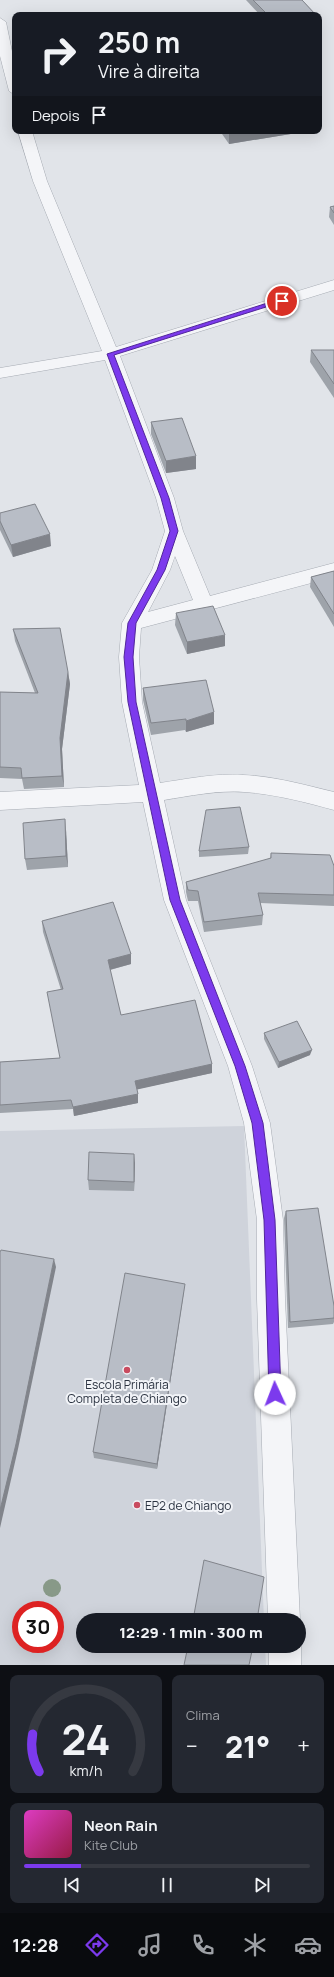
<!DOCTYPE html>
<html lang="pt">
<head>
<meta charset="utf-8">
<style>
  :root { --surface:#171b24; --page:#242831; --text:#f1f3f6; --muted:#9ea1a6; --line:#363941; --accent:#7c3aed }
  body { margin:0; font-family:Manrope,sans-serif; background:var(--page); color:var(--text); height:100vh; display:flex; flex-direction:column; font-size:15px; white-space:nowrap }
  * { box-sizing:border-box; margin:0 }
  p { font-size:13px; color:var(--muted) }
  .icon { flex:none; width:22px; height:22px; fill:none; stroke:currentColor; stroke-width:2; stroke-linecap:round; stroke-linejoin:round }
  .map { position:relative; height:1665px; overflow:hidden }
  .side { display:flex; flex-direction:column; gap:10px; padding:10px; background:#0d0f14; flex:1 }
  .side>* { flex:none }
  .guide { position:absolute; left:12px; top:12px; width:310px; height:122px; border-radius:8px; box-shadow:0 4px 16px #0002; background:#171b24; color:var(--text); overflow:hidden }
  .speed { position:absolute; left:12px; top:1601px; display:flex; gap:8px; font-size:20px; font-weight:700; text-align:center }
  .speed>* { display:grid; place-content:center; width:52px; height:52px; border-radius:50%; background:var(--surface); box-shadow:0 4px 16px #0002; line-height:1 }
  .speed .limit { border:6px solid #d22; background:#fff; color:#111 }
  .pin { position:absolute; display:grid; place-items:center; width:34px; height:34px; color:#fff; margin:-17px; border:2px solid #fff; border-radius:50%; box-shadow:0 1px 4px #0007 }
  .me { position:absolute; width:44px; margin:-22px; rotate:358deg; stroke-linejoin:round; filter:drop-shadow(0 0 3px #0008) }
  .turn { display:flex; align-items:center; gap:14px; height:84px; padding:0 20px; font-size:18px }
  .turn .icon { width:52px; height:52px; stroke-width:2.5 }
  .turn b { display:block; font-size:28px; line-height:34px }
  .then { display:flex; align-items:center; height:38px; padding:0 20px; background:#0003; gap:8px; font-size:15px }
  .big { font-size:30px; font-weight:800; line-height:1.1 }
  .side .widget { flex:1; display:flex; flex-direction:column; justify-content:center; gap:6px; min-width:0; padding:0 14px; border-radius:8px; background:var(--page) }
  .side .dial { align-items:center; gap:0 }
  .dial svg { height:104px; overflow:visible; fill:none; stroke:var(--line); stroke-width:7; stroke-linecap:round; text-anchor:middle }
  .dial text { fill:var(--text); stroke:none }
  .song { display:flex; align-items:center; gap:12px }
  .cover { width:48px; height:48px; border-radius:6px; background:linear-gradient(135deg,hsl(310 70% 55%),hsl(340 70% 35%)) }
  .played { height:4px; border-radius:2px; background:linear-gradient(90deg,var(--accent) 20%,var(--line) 20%) }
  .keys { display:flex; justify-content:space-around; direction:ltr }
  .heat { display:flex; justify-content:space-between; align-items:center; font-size:22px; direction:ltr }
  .side .tiles { flex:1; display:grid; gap:10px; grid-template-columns:1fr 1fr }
  .widget:last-child { grid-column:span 2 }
  .trip { position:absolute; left:76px; top:1613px; width:230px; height:40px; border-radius:20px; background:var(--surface); box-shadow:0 4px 16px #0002; font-weight:800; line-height:40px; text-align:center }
  .tabs { display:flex; height:64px; justify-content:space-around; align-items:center; background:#090b0e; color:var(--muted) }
  .tabs .icon { width:28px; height:28px }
  .tabs .current { color:var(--accent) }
  .tabs b { font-size:18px; color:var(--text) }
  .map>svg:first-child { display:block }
  .built { fill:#cfd3db; fill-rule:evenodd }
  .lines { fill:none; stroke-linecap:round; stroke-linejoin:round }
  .street-casing { stroke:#a6abb3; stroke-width:1 }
  .street { fill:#f4f5f8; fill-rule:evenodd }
  .tree { fill:#898 }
  .wall { fill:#9ea3aa }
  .shaded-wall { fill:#81848b }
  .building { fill:#b8bdc6; stroke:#81848b }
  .route { fill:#7c3aed; stroke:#51269a }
  .poi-dot { fill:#c94b5f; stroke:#f1f3f7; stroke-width:1.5 }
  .labels { text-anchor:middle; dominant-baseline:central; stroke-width:4; stroke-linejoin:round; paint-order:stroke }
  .near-poi-label { font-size:12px; fill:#2a3240; stroke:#f1f3f7 }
</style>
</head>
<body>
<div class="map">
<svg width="334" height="1665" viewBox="0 0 334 1665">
  <rect width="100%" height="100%" fill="#e1e4e9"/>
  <!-- built -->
  <path class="built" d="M244,1126L264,1620H83V1646H265L266,1665H0V1131ZM21,1610H55V1644H21Z"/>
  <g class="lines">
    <defs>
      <g id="street">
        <polygon points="0,18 6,22 15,66 15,95 9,91 0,56"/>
        <path d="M18,131H32L47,181L116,347L334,280V290L120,356L174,498L183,531L210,596L334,563V577L141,628L139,657L142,702L160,783C187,779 216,773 243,775C273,776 305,785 334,792V810C305,802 274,794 244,792C218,790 189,796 164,800L186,900L252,1066L270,1123L283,1220L285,1299L300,1620L299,1622V1620H268L257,1299V1220L244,1123L228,1066L164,900L143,802L0,810V792L139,785L122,702L119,657L122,623L152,570L165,531L156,498L105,360L0,378V368L102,351L33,181ZM175,556L193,600L148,612L170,570Z"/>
        <polygon points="299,1641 301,1646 301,1665 269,1665 269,1646 299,1646"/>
      </g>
    </defs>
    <!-- street casing -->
    <use href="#street" class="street-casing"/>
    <!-- street -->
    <use href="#street" class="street"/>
  </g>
  <!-- trees -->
  <circle class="tree" cx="52" cy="1588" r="9"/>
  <!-- wall -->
  <g class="wall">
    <polygon points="246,0 302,0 316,15 260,15"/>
    <polygon points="220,131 309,131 229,144"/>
    <polygon points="334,206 334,225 329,217 330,207"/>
    <polygon points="311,350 334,350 334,398 310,362"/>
    <polygon points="151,422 196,469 166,473 151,434"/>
    <polygon points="0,513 51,546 13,557 0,530"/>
    <polygon points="334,571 334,627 310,587 311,577"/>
    <polygon points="176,613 225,646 187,654 175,625"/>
    <polygon points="13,629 68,672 70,684 62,749 64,787 24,789 22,779 0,778 0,692 35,693 15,641"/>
    <polygon points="143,688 214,724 186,732 185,730 151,735 143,700"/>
    <polygon points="66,830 68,867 27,870 25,859"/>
    <polygon points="249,847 248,854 199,857 199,851"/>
    <polygon points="271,853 334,866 334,906 260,903 263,915 262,925 204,932 198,901 188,901 186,892 186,882 270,859"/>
    <polygon points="42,921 131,954 131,964 110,970 121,1015 212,1064 212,1073 137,1089 138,1094 138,1103 74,1116 73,1109 0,1113 0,1062 60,1058 61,990 43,932"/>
    <polygon points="264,1033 310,1055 278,1068 264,1039"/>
    <polygon points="135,1163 134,1191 89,1190 88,1180"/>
    <polygon points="286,1211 334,1306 334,1322 333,1324 288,1328 284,1218"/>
    <polygon points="184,1291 157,1469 94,1458 93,1452"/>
  </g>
  <!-- shaded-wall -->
  <g class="shaded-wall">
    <rect x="319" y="20" width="1" height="7"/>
    <polygon points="237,131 309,131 229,144 229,132"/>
    <polygon points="196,456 196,469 166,473 166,461"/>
    <polygon points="50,534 51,546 13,557 11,545"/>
    <polygon points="225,635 225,646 187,654 187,642"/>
    <polygon points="68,672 70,684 62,749 64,787 62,776 60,738"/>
    <polygon points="214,712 214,724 186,732 186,721"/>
    <polygon points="65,819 66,830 68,867 66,856"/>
    <polygon points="131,954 131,964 109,970 108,960"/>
    <polygon points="312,1050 310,1055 278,1068 279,1062"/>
    <polygon points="212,1064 212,1073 135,1090 135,1081"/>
    <polygon points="138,1094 138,1103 74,1116 73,1107"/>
    <polygon points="134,1154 135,1163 134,1191"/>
    <polygon points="54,1259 56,1267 18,1449 0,1528 0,1510"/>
    <polygon points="185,1284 184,1291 157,1469 157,1464"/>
  </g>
  <!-- building -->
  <g class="building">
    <polygon points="253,0 302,0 316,15 268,15"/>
    <polygon points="228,131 237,131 229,132"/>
    <polygon points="334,206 334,213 330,207"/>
    <polygon points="311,350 334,350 334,384"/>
    <polygon points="182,418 196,456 166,461 151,422"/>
    <polygon points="35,504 50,534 11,545 0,521 0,513"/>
    <polygon points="334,571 334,614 311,577"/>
    <polygon points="213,606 225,635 187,642 176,613"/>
    <polygon points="60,628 68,672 60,738 62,776 22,778 21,768 0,767 0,692 38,693 13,629"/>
    <polygon points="206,680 214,712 186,721 186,719 151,723 143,688"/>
    <polygon points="240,807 249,847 199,851 206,810"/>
    <polygon points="65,819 66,856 25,859 23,823"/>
    <polygon points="271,853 330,855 334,866 334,895 258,893 263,915 204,922 198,891 188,890 186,882 271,858"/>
    <polygon points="113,902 131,954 108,960 121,1015 195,1000 212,1064 135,1081 138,1094 73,1107 71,1100 0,1105 0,1062 60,1058 47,992 63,989 42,921"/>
    <polygon points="297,1021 312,1050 279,1062 264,1033"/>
    <polygon points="89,1152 134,1154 134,1182 88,1180"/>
    <polygon points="318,1208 334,1306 334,1318 290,1322 286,1211"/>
    <polygon points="1,1250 54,1259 16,1444 0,1510 0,1252"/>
    <polygon points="125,1273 185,1284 157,1464 93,1452"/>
    <polygon points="204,1560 264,1577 257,1620 193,1620"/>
    <polygon points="188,1646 253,1646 249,1665 184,1665"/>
  </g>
  <!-- route -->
  <polygon class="route" points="280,299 285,301 114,355 169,498 178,531 165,570 136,623 133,657 136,702 180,900 245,1066 263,1123 275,1220 281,1394 279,1399 275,1400 271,1399 269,1394 264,1220 252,1123 235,1066 170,900 128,702 124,657 128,623 157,570 170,531 161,498 107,354"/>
  <!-- markers -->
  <g class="poi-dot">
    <circle cx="127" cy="1370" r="4"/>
    <circle cx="137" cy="1505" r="4"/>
  </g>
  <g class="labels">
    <!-- near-poi labels -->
    <g class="near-poi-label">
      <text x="127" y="1384">Escola Primária<tspan x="127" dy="14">Completa de Chiango</tspan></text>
      <text x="145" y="1505" text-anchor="start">EP2 de Chiango</text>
    </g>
  </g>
</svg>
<div class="speed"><div class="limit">30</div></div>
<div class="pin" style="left:282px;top:301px;background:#d93025"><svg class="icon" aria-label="arrive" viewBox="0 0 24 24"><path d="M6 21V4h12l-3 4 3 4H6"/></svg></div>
<svg class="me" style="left:275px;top:1394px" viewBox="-20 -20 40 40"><circle r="19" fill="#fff"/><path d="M0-13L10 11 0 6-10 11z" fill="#7c3aed"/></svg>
<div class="trip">12:29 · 1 min · 300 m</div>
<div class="guide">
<div class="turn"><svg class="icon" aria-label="right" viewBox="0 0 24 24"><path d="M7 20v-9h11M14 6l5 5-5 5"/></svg><div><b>250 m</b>Vire à direita</div></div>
<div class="then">Depois<svg class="icon" aria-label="arrive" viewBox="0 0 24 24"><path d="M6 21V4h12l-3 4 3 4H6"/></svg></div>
</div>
</div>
<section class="side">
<div class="tiles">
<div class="widget dial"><svg viewBox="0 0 100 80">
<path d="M14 69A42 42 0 1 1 86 69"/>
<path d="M14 69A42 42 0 0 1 9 40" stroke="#7c3aed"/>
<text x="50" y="56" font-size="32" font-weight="700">24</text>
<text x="50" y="72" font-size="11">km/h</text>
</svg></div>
<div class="widget"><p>Clima</p>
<div class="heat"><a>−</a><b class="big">21°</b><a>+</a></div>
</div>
<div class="widget">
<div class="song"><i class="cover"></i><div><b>Neon Rain</b><p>Kite Club</p></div></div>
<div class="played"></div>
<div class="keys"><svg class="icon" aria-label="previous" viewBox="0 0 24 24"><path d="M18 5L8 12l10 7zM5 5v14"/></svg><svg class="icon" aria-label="pause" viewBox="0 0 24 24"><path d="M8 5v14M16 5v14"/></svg><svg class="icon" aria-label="next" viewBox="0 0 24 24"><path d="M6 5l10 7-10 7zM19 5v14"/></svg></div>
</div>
</div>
</section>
<nav class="tabs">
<b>12:28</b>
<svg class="icon current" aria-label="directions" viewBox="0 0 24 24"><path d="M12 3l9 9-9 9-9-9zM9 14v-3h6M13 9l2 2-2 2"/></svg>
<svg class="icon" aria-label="music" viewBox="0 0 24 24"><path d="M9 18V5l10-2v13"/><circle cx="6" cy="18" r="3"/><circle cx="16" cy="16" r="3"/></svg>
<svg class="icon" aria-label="phone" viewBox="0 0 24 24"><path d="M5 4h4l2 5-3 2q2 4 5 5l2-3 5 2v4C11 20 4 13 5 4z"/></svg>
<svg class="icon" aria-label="climate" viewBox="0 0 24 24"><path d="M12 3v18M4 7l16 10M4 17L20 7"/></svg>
<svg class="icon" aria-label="car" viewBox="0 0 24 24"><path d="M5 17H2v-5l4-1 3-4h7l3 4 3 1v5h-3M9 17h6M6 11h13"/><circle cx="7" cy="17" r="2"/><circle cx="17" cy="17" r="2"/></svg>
</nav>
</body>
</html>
